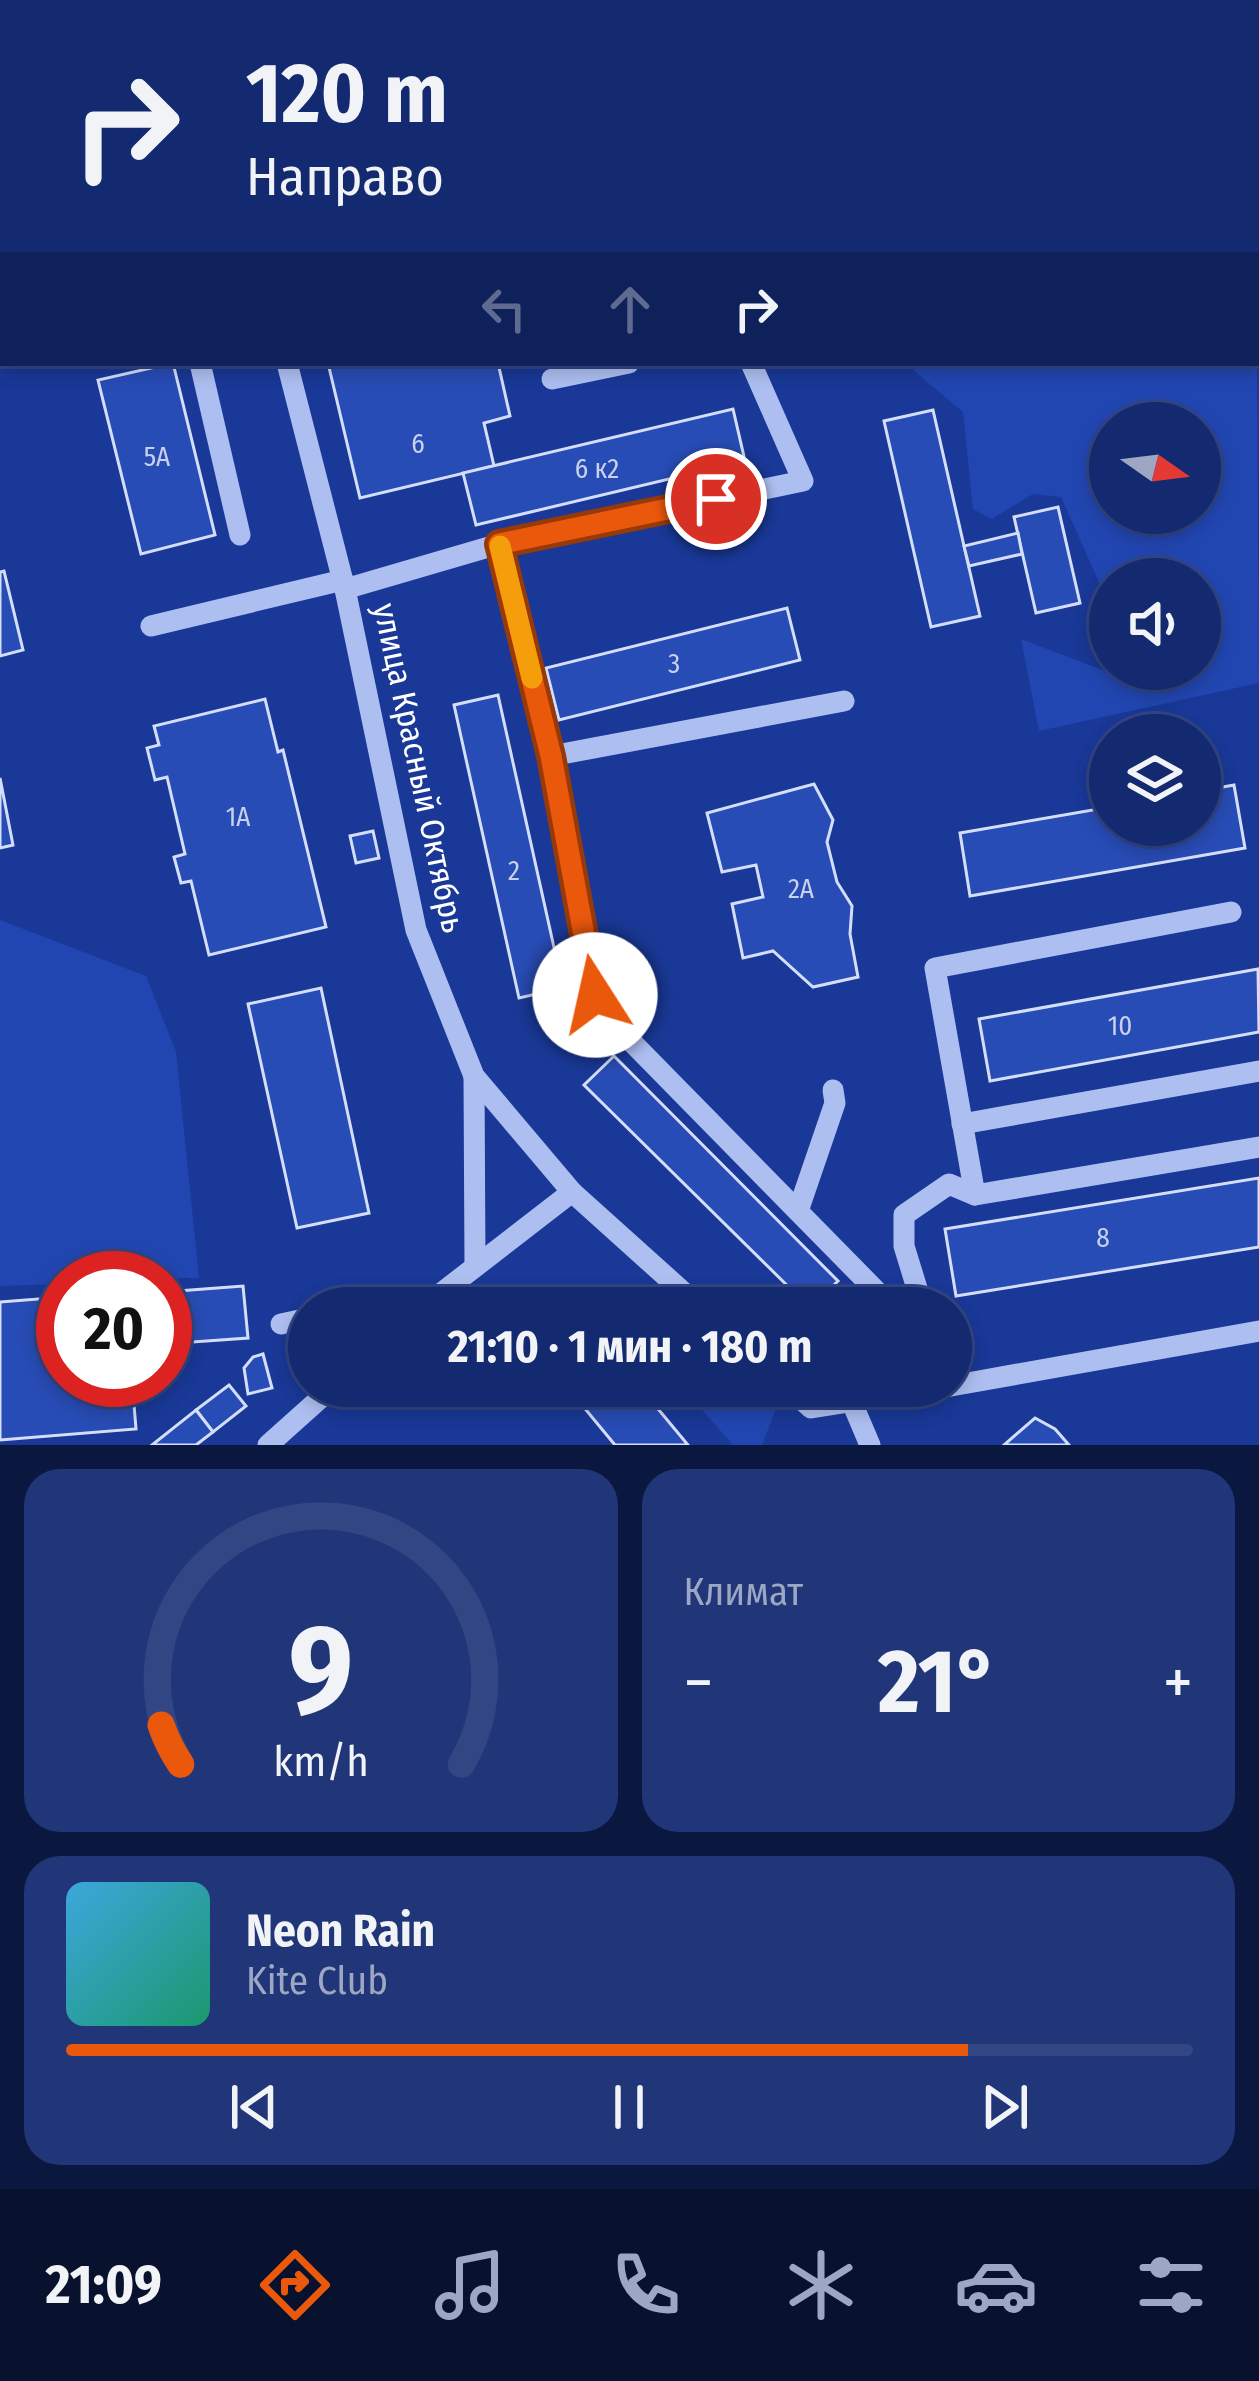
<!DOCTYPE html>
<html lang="ru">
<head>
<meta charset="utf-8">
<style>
  :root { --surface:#132a71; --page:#203679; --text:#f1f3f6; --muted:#9da7c3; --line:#324684; --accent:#ea580c }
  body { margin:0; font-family:"Fira Sans Condensed",sans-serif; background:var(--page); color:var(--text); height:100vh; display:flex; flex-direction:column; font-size:45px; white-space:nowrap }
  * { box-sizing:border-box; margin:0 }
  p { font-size:39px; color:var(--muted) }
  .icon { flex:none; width:66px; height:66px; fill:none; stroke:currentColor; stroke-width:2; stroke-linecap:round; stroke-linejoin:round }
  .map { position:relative; height:1445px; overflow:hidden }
  .side { display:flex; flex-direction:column; gap:24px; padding:24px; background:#0a173e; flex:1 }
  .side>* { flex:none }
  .top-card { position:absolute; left:0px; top:0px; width:1260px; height:366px; box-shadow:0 6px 18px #0003,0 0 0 3px var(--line); background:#132a71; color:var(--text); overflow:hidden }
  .needle { width:78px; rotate:104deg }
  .fabs { position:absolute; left:1089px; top:402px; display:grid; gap:24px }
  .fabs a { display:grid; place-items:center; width:132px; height:132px; border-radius:50%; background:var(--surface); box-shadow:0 6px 18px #0003,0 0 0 3px var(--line); font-size:60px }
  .speed { position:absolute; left:36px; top:1251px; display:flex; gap:24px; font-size:60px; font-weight:700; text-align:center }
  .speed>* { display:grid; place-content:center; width:156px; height:156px; border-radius:50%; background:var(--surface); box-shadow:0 6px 18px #0003,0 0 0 3px var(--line); line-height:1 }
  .speed .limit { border:18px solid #d22; background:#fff; color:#111 }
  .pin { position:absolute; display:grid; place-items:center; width:102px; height:102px; color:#fff; margin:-51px; border:6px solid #fff; border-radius:50%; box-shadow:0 3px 12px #0007 }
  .me { position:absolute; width:132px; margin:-66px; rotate:350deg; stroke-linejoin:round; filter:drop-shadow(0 0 9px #0008) }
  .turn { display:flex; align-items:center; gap:42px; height:252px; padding:0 48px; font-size:54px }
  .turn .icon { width:156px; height:156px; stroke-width:2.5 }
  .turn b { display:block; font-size:84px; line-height:102px }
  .lanes { display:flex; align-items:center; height:114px; padding:0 48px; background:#0003; justify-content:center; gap:60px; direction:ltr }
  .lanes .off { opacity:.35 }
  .big { font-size:90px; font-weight:700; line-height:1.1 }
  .side .tile { flex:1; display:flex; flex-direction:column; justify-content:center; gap:18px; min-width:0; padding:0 42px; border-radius:36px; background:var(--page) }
  .side .dial { align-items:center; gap:0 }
  .dial svg { height:312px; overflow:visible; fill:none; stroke:var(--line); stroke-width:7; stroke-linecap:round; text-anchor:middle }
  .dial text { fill:var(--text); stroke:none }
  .song { display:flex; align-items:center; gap:36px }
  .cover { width:144px; height:144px; border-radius:18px; background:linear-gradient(135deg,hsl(200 70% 55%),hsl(160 70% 35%)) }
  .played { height:12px; border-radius:6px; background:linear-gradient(90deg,var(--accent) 80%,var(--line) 80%) }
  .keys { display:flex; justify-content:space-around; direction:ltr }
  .heat { display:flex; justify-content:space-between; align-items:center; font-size:66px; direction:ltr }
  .side .tiles { flex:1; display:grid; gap:24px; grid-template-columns:1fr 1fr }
  .tile:last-child { grid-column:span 2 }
  .trip { position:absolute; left:288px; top:1287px; width:684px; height:120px; border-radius:60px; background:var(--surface); box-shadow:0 6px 18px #0003,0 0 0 3px var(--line); font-weight:700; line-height:120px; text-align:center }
  .dock { display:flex; height:192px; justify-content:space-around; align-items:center; background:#08112d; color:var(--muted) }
  .dock .icon { width:84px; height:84px }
  .dock .active { color:var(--accent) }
  .dock b { font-size:54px; color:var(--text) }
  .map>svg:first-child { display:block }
  .green { fill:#2246b1; fill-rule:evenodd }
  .building { fill:#284cb5; stroke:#d4defb; stroke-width:3 }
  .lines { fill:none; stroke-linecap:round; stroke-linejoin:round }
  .minor { stroke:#adbff1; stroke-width:21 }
  .route-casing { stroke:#983908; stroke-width:30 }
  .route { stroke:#ea580c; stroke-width:21 }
  .slow { stroke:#f59e0b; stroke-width:21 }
  .labels { text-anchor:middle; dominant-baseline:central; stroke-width:12; stroke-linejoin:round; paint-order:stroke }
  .number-label { font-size:27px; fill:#c9d2ec }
  .street-label { font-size:33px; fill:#fff; stroke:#193897 }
</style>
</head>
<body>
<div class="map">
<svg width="1259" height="1445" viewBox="0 0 1259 1445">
  <rect width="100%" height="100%" fill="#193897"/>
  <!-- green -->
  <g class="green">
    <path d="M1257,356L1259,683L1039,731L1021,639L1121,677L1122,669H1200V579H1110V607L1061,497L1033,494L992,519L973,509L963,412L913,370L945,363H1257ZM1110,423H1200V513H1110Z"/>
    <polygon points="0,920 146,976 176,1052 199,1278 63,1278 63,1284 0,1286"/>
    <polygon points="681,1386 748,1386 775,1411 762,1445 733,1445"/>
  </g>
  <!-- building -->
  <g class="building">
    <polygon points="173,363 215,535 141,554 98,380"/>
    <polygon points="328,363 498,363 510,416 484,423 494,466 360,498"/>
    <polygon points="733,409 745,461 476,525 463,473"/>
    <polygon points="933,410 980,616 931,627 884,421"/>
    <polygon points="1058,507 1080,603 1036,613 1014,517"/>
    <polygon points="1018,533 1022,554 969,566 964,546"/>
    <polygon points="4,571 23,650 0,656 0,572"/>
    <polygon points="787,608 800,660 559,720 546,668"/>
    <polygon points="498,695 563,988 519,998 454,705"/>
    <polygon points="265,699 278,752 283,750 326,927 209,955 191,881 181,883 174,857 185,854 167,777 155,780 147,748 159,745 154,726"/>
    <polygon points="0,778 13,845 0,848"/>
    <polygon points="814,784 833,820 827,842 837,882 852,906 850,934 858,977 813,987 773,951 743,958 732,904 763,897 756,865 722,872 707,813"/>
    <polygon points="1234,785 1245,848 970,896 960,833 1110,807 1110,825 1200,825 1200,791"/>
    <polygon points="373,831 379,858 356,863 350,836"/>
    <polygon points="1258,969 1259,1032 990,1081 979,1019"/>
    <polygon points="321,988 369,1213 297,1228 248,1004"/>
    <polygon points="614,1056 838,1281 810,1308 584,1085"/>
    <polygon points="1259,1178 1259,1247 956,1296 945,1229"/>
    <polygon points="243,1286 248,1338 165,1344 165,1292"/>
    <polygon points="63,1297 63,1380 132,1380 136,1429 0,1440 0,1302"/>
    <polygon points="263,1354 272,1388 248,1394 244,1368 253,1357"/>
    <polygon points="229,1385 246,1406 213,1432 196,1410"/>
    <polygon points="580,1386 639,1386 688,1445 615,1445 572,1393"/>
    <polygon points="196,1410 213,1432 196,1445 152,1445"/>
    <polygon points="1035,1418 1055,1429 1069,1445 1004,1445"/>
  </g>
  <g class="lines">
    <!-- minor -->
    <g class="minor">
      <polyline points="37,0 38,3"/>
      <polyline points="199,0 200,3"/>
      <polyline points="374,0 375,3"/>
      <polyline points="863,0 864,3"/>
      <polyline points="1038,0 1039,3"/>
      <polyline points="1214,0 1214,3"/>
      <polyline points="0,47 3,46"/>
      <polyline points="1257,77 1259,78"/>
      <polyline points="1257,151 1259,157"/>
      <polyline points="200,363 240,535"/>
      <polyline points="287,363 345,589 416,930 474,1076 572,1192 701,1308"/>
      <polyline points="552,379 629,363"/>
      <polyline points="499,544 551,756 595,995 613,1023 893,1308"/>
      <polyline points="345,589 499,544 803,481 751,363"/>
      <polyline points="151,626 343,580"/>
      <polyline points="551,756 844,701"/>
      <polyline points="474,1076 475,1266"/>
      <polyline points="962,1124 1259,1071"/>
      <polyline points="975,1195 935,968 1231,912"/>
      <polyline points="798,1211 835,1103 833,1090"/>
      <polyline points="363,1308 433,1295"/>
      <polyline points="422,1308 572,1192"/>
      <polyline points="923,1308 904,1246 904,1215 949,1184 975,1195 1259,1147"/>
      <polyline points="281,1324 309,1318"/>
      <polyline points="787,1386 811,1408 951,1386"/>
      <polyline points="951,1386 1259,1331"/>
      <polyline points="853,1405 870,1445"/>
      <polyline points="268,1445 334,1386"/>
    </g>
  </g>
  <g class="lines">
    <defs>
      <polyline id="route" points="595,995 551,756 499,544 716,499"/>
    </defs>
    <!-- route casing -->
    <use href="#route" class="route-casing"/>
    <!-- route -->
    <use href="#route" class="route"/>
    <!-- slow -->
    <polyline class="slow" points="500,546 532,678"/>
  </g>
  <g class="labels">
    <!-- number labels -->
    <g class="number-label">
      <text x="418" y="444">6</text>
      <text x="157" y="457">5А</text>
      <text x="597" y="469">6 к2</text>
      <text x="674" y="664">3</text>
      <text x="238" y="817">1А</text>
      <text x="514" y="871">2</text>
      <text x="801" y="889">2А</text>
      <text x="1120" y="1026">10</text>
      <text x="1103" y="1238">8</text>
    </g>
    <!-- street labels -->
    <g class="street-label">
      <text transform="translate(419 768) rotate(78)">улица Красный Октябрь</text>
    </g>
  </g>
</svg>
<div class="fabs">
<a><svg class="needle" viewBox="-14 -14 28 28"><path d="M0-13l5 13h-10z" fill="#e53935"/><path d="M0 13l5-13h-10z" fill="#9da7c3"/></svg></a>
<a><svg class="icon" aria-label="sound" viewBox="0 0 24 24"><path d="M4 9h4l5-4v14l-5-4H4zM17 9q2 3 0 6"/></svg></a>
<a><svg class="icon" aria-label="layers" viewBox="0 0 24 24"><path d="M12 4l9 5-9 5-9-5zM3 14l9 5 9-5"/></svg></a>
</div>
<div class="speed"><div class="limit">20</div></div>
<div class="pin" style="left:716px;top:499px;background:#d93025"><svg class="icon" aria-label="arrive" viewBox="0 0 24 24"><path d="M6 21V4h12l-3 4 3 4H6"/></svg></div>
<svg class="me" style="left:595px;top:995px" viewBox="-20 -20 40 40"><circle r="19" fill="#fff"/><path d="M0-13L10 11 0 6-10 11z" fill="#ea580c"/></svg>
<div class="trip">21:10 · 1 мин · 180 m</div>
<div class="top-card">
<div class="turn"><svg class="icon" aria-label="right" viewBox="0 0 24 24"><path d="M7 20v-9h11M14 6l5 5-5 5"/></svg><div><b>120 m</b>Направо</div></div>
<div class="lanes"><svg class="icon off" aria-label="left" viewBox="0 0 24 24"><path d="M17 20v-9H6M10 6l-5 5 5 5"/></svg><svg class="icon off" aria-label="ahead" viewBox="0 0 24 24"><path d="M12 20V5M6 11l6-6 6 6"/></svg><svg class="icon" aria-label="right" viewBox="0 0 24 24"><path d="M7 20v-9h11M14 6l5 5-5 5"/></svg></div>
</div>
</div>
<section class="side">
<div class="tiles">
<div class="tile dial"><svg viewBox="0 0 100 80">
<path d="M14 69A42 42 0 1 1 86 69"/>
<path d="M14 69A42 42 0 0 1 9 59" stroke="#ea580c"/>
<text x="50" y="56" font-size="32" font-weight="700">9</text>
<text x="50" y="72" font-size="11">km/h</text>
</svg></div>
<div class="tile"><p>Климат</p>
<div class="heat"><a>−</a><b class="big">21°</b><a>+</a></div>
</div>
<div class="tile">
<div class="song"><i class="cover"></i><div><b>Neon Rain</b><p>Kite Club</p></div></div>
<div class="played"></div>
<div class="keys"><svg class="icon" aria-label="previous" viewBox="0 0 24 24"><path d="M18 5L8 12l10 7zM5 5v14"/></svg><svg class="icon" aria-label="pause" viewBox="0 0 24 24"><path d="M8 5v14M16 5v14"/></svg><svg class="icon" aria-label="next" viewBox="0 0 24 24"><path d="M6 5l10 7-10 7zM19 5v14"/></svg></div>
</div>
</div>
</section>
<nav class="dock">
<b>21:09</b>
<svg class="icon active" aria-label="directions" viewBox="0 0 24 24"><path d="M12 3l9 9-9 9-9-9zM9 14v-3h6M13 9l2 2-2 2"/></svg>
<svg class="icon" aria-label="music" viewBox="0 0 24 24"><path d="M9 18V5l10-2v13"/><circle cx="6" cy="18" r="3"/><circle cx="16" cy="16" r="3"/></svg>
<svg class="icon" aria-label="phone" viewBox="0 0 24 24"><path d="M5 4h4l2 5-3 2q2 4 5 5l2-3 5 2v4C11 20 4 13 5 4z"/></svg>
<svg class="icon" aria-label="climate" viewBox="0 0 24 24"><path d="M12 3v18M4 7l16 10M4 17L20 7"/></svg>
<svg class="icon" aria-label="car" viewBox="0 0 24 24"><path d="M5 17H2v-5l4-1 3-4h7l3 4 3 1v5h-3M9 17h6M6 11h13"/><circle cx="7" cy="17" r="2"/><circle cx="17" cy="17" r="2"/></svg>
<svg class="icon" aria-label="filters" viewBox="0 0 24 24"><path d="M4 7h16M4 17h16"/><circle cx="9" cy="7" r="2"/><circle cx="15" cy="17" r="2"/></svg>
</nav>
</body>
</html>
